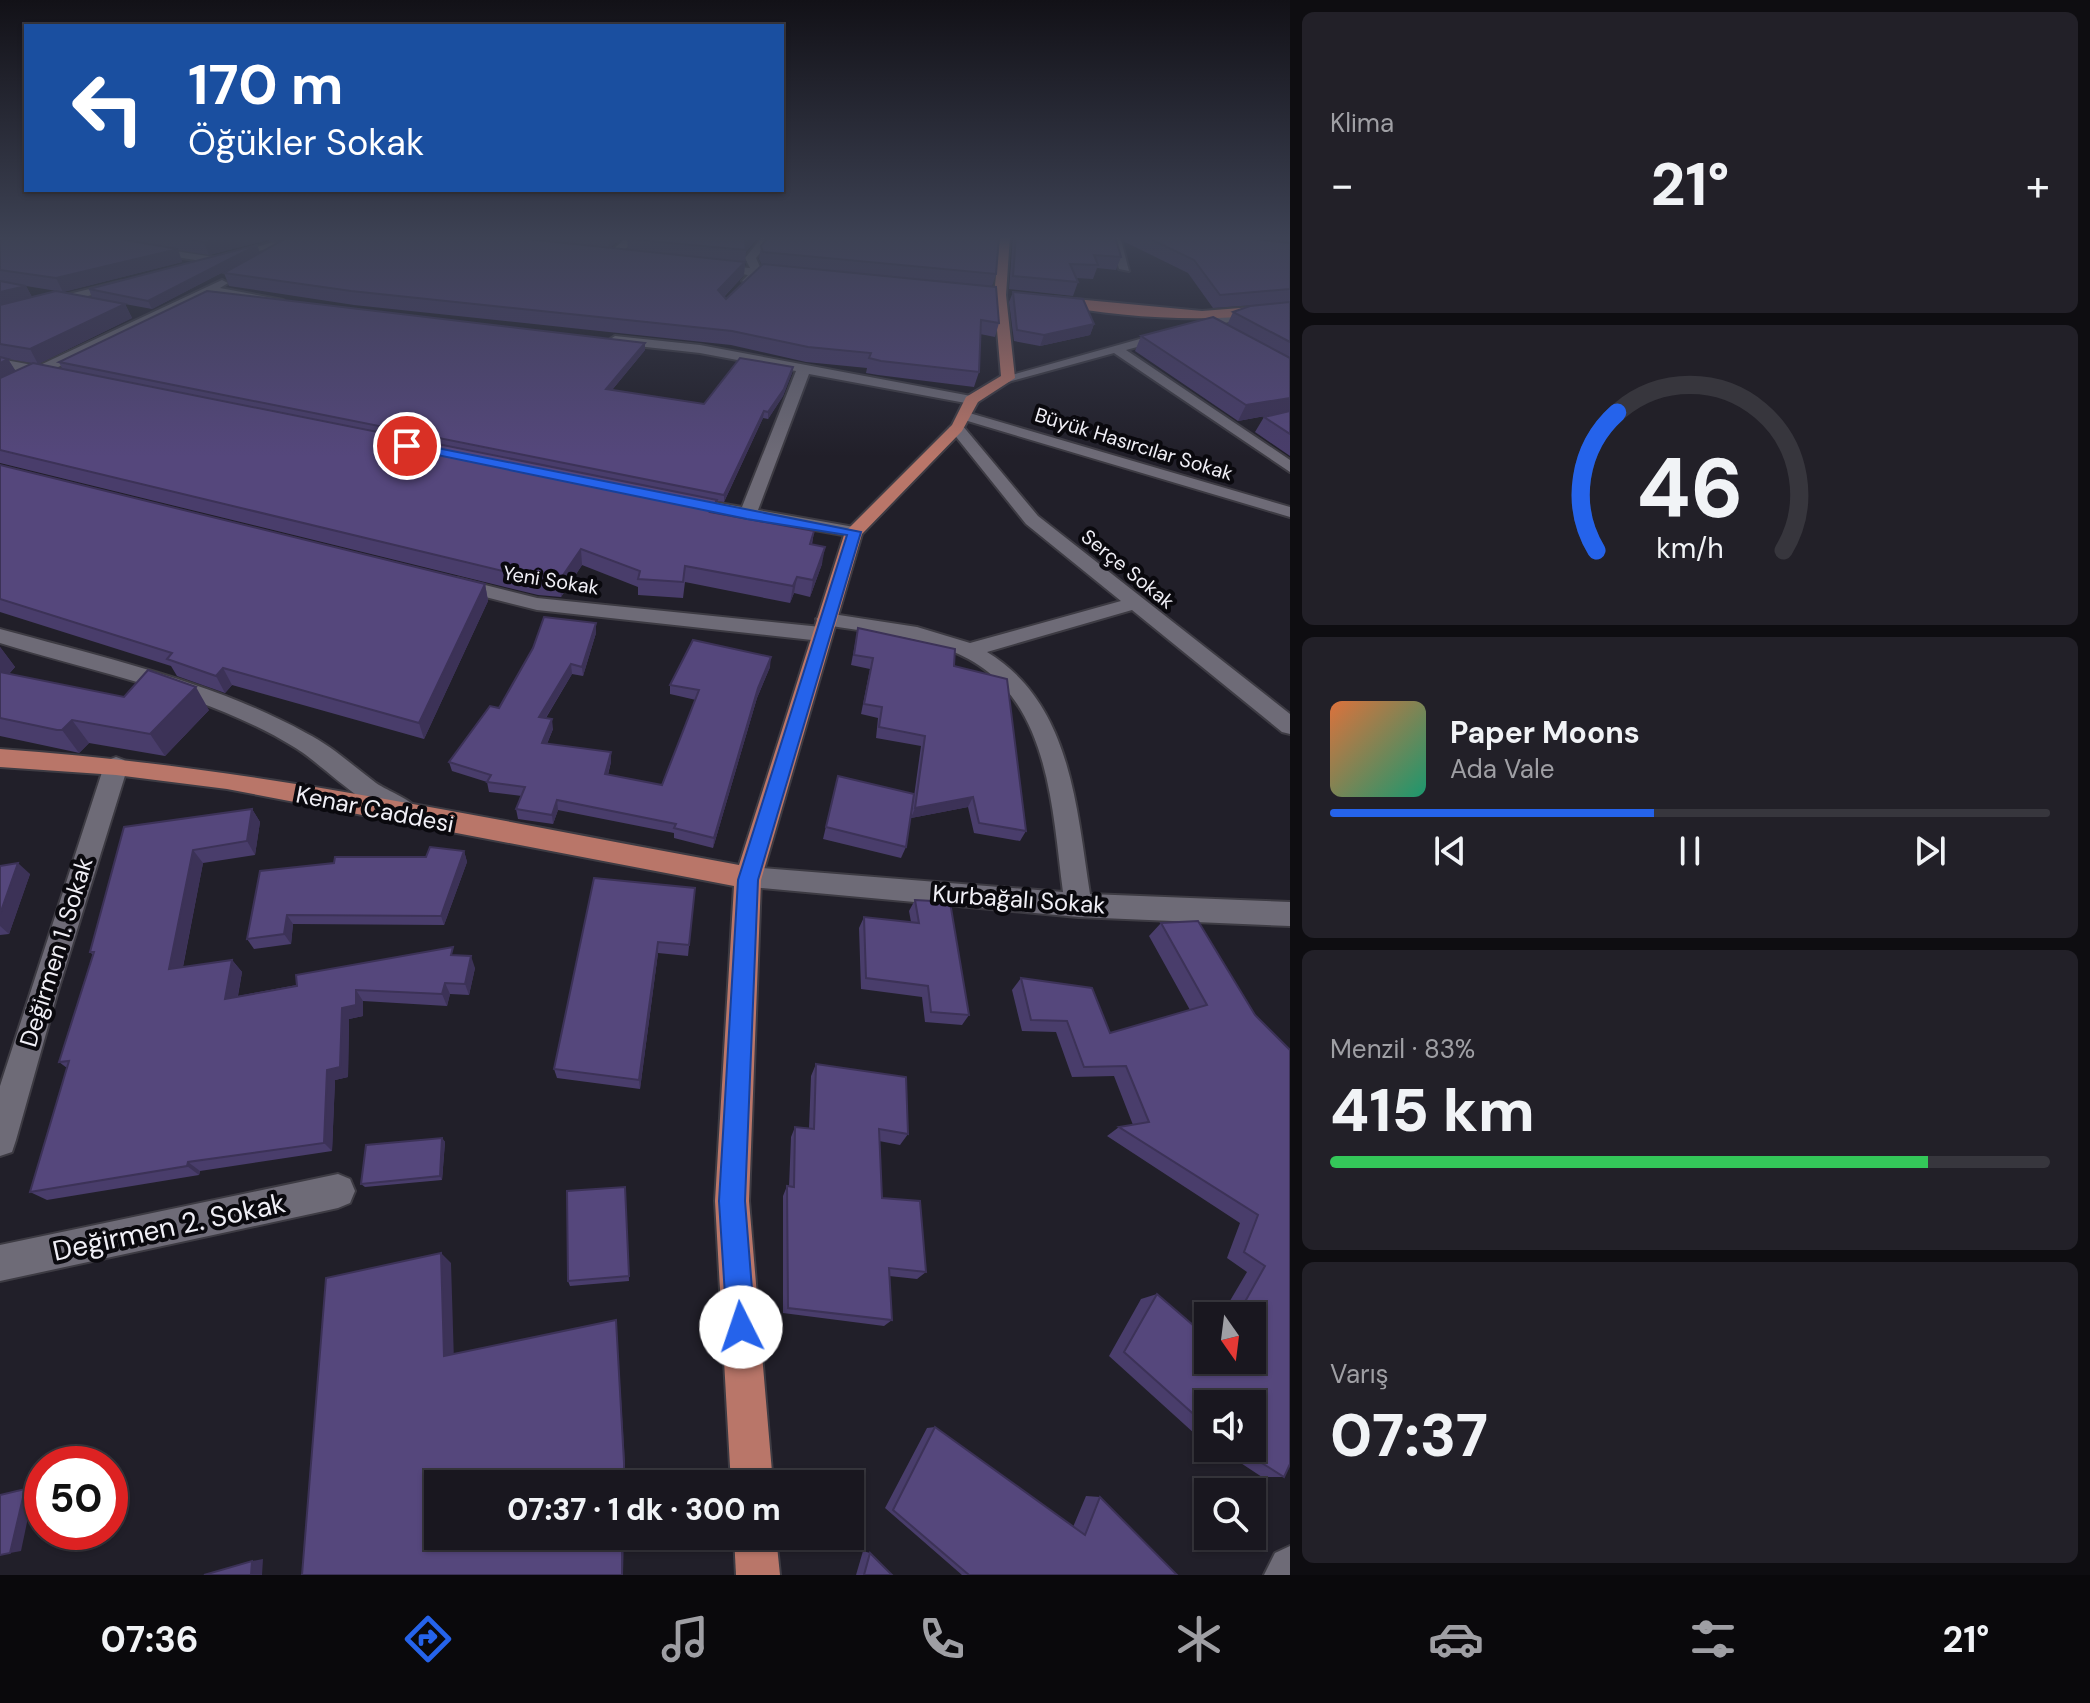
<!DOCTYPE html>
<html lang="tr">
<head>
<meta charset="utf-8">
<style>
  :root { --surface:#19171f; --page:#222028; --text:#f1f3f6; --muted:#9f9fa4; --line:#37363d; --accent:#2563eb }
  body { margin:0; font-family:"DM Sans",sans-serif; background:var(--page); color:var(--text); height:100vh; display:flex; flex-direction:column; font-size:30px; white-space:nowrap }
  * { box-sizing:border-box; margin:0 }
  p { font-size:26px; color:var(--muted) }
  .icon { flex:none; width:44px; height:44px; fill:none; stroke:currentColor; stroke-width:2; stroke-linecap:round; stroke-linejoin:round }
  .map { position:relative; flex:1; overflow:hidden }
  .side { display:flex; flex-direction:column; gap:12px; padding:12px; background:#0e0d11; width:800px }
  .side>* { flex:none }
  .hud { position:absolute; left:24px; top:24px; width:760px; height:168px; border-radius:0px; box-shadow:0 2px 6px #0004,0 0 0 2px var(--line); background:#1a4fa0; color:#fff; overflow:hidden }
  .needle { width:52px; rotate:166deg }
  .fabs { position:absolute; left:1194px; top:1302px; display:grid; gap:16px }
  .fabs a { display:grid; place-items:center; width:72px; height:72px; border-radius:0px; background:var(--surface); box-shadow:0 2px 6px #0004,0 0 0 2px var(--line); font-size:40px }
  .speed { position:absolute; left:24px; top:1446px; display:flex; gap:16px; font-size:40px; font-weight:700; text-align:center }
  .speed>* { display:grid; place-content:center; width:104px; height:104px; border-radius:50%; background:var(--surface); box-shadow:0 2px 6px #0004,0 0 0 2px var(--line); line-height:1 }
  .speed .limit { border:12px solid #d22; background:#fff; color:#111 }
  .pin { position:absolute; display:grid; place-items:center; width:68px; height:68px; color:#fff; margin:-34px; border:4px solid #fff; border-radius:50%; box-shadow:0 2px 8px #0007 }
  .me { position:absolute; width:88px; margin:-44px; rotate:356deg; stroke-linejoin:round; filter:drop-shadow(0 0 6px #0008) }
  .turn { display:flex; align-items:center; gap:28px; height:168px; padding:0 32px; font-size:36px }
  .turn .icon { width:104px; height:104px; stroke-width:2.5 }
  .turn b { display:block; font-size:56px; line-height:68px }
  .big { font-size:60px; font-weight:800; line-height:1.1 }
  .side .tile { flex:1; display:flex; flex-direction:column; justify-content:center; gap:12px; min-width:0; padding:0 28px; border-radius:12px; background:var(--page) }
  .side .dial { align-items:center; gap:0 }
  .dial svg { height:208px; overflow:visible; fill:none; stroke:var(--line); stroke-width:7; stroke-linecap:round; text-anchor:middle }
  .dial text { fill:var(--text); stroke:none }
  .song { display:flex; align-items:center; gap:24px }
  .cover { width:96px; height:96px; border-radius:12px; background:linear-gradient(135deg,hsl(20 70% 55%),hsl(160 70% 35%)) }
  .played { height:8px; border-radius:4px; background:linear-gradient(90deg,var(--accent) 45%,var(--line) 45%) }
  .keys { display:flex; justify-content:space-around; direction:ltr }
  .heat { display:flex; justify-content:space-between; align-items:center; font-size:44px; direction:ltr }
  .charge { height:12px; border-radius:6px; background:linear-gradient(90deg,#34c759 83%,var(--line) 0) }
  .trip { position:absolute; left:424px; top:1470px; width:440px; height:80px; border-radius:0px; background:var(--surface); box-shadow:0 2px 6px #0004,0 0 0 2px var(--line); font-weight:800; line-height:80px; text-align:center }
  .tab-bar { display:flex; height:128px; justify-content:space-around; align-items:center; background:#0a090c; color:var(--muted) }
  .tab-bar .icon { width:56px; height:56px }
  .tab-bar .current { color:var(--accent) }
  .tab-bar b { font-size:36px; color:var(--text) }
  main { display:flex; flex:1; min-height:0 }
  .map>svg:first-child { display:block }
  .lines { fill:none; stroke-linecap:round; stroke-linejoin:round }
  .minor-casing { stroke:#3d3b43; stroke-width:4 }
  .major-casing { stroke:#3d3b43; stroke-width:4 }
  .minor { fill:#6e6b77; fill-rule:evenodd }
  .major { fill:#b97669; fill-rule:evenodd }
  .wall { fill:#493d6b }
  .shaded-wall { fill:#3c3257 }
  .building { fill:#55477c; stroke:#3c3257; stroke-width:2 }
  .route { fill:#2563eb; stroke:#184099; stroke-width:2 }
  .labels { text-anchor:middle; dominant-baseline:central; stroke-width:8; stroke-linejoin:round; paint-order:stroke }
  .far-street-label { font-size:20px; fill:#f0eff6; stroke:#0a090e }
  .street-label { font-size:24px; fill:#f0eff6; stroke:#0a090e }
  .near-street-label { font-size:28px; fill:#f0eff6; stroke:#0a090e }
</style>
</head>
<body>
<main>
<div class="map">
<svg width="1290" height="1575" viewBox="0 0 1290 1575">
  <rect width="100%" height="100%" fill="#211f29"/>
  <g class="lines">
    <defs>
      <g id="minor">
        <polygon points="294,236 312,236 227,260 222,257"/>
        <polygon points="628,236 660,236 663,239 658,242 636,239 615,259 607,259 607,255"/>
        <polygon points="763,236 774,236 756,258 761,269 790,273 790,277 759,276 748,284 742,281 748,275 705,268 711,265 750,268 745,258"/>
        <polygon points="1110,236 1120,236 1129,271 1119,269"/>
        <polygon points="149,247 214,257 219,260 214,263 145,252"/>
        <polygon points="222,280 228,283 220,288 283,300 277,304 209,294 54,369 61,371 61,377 41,375 0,394 0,385 26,372 0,367 0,359 38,366"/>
        <polygon points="122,281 126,286 0,319 0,311"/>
        <polygon points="1236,312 1240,313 1240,319 1126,350 1290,460 1290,472 1114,353 1008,382 1001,378"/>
        <polygon points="615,336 700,345 971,396 978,400 971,404 809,374 758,510 854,527 863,532 854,537 678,506 676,502 684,497 742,507 796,371 700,353 610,343 609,340"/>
        <polygon points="966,412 1290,507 1290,517 961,419 959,416"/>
        <path d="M957,423L962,425L1038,516L1290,714V734L1282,732L1132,610L987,652C1071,703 1076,805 1090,894L1290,902V926L1078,917L739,886L735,878L739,870L748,867L1063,892C1051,800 1049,685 946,649C908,635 866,632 826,625L816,619L826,613L917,627L970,643L1121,601L1026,524L949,428Z"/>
        <polygon points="457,578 537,598 821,627 831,634 821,641 537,610 450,588 450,580"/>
        <path d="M0,629C102,657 214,682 306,733C332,746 353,766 376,783C389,792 413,799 420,813L417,820C385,830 322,763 294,747C206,693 97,673 0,643Z"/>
        <polygon points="116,757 124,760 128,766 58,991 16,1140 12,1152 0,1156 0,1086 104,766 108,760"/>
        <polygon points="338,1174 350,1179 355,1191 350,1203 338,1208 0,1281 0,1245"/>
        <polygon points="1290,1546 1290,1575 1264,1575 1275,1553"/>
      </g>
      <g id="major">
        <path d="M1000,236H1010L1006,295L1015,378L978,402L962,431L862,534L761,880L749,1201L773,1484H731L715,1201L734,886L227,789L116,775L0,767V749C250,766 493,820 739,865L845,532L952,425L966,397L1001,376L994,295Z"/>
        <path d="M1054,297L1202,311L1290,304V312C1212,323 1127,319 1050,304L1048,301Z"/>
        <polygon points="734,1536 776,1536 780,1575 736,1575"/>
      </g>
    </defs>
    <!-- minor casing -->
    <use href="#minor" class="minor-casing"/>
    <!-- major casing -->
    <use href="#major" class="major-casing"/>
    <!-- minor -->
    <use href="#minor" class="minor"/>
    <!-- major -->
    <use href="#major" class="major"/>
  </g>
  <!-- wall -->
  <g class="wall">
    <polygon points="0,236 624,236 610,248 628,250 627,239 630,236 759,236 746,252 744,275 724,297 726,299 762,265 759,259 761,246 996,274 992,287 999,323 995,337 980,334 979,372 974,387 878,375 866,373 867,368 806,362 731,345 354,305 229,286 224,273 276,244 268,240 209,255 178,250 182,262 63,292 26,286 32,297 125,304 132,318 38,364 8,359 15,371 62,369 59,362 645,350 612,390 704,404 792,373 783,396 768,419 763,418 724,502 717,501 716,513 814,531 812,545 822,564 810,597 794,593 790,603 685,582 683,598 638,595 638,587 582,565 561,597 538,595 0,463"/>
    <polygon points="1013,236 1115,236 1121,257 1116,270 1097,268 1093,279 1076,278 1078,282 1073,296 1009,289"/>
    <polygon points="1122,236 1290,236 1290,456 1255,432 1264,417 1286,412 1238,421 1135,351 1141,336 1227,325 1233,312 1283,303 1213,308 1188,273 1125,242"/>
    <polygon points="257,245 260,253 152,309 92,298 89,289"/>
    <polygon points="1013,292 1094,324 1090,335 1040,346 1014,341 1009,302"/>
    <polygon points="0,465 485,584 488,601 424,739 232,685 225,693 177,676 171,666 0,612"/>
    <polygon points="858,628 954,666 1026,831 1020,841 974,833 968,807 911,818 921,746 876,738 878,718 861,714 870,669 851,665"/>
    <polygon points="596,633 583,676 572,674 546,718 553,729 547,744 611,762 608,775 662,785 696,700 670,694 670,685 770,667 757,698 713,848 674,838 674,833 558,810 553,824 518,819 516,809 522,796 489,792 487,782 452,771 449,762 499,708"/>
    <polygon points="0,647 15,667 9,674 124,697 209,710 165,756 89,743 79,753 75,752 0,736"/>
    <polygon points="838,776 906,847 901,858 823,839"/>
    <polygon points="252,809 260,822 255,855 203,863 183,967 232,960 242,972 238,996 456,955 475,968 469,995 450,994 447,1006 363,1001 363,1016 349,1019 348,1077 335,1080 332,1151 200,1171 199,1175 47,1200 30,1192 67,1068 59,1062 93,955 90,952 124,827"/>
    <polygon points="464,851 467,862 444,925 293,924 291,944 254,949 247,939 260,871 426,857"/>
    <polygon points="0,866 30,874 9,934 0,935"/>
    <polygon points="695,888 688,956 658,953 640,1089 557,1078 554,1069"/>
    <polygon points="915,900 969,1015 962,1025 925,1022 922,997 861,989 859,928 864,917 911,922 909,911"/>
    <polygon points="1161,923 1255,1015 1284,1477 1262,1477 1218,1448 1252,1448 1208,1404 1208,1442 1195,1434 1109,1356 1141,1299 1157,1294 1208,1360 1252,1316 1221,1316 1247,1272 1227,1258 1240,1223 1107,1136 1119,1127 1133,1125 1114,1076 1072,1077 1056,1032 1022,1031 1012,990 1021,978 1110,1033 1190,1010 1149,936"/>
    <polygon points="816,1064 908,1134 900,1145 879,1141 882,1198 926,1272 917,1279 889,1276 892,1320 884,1326 783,1313 783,1196 787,1186 789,1187 791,1137 795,1127 809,1128 811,1076"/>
    <polygon points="442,1138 445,1142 442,1180 365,1187 361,1184"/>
    <polygon points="625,1187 629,1281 570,1286 568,1281"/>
    <polygon points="935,1427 1073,1527 1086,1496 1100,1497 1177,1575 962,1575 885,1508 927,1428"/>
    <polygon points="863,1551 870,1553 892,1575 856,1575"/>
  </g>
  <!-- shaded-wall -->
  <g class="shaded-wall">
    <polygon points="229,236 267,236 268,240 209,255 204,242"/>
    <polygon points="274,236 294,236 276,244"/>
    <polygon points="609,236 624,236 609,249"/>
    <polygon points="749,236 759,236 746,252 745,241"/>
    <polygon points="257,245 260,253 152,309 148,301"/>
    <polygon points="178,249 182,262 63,292 56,278"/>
    <polygon points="745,262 744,275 717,304 718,290"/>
    <polygon points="26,286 33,299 0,308 0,292"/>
    <polygon points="125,304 132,318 38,364 30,349"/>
    <polygon points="1094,324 1090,335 1040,346 1044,335"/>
    <polygon points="645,343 645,350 607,396 606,389"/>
    <polygon points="8,359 17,373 0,382 0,363"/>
    <polygon points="793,367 792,373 783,396 768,419 768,412"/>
    <polygon points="1290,398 1290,411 1238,421 1246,405"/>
    <polygon points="764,411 763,418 724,502 724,495"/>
    <polygon points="717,500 716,517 710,512"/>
    <polygon points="825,547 822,564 810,597 813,580"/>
    <polygon points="581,549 582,565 561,597 559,581"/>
    <polygon points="797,577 794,593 790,603 793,586"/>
    <polygon points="485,584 488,601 424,739 419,723"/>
    <polygon points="596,623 596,633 583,676 582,667"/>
    <polygon points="0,647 15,667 0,683"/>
    <polygon points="771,657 770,667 757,698 713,848 714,838 758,688"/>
    <polygon points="571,664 572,674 540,727 539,717"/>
    <polygon points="223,668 232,685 225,693 216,676"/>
    <polygon points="196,687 209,710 165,756 150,734"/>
    <polygon points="552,719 553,729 543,753 542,743"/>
    <polygon points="72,720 89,743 79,753 62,730"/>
    <polygon points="611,752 611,762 605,784 605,774"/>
    <polygon points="973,797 968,807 911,818 915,808"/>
    <polygon points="557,800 558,810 553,824 552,815"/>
    <polygon points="252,809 260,822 255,855 247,841"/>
    <polygon points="193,850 203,863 180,981 169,969"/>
    <polygon points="464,851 467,862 444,925 441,916"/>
    <polygon points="18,863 30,874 9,934 0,926 0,914"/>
    <polygon points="287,915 293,924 291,944 284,934"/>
    <polygon points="658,942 658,953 640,1089 639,1080"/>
    <polygon points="471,956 475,968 469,995 465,984"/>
    <polygon points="232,960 242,972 235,1010 225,999"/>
    <polygon points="445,983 450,994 447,1006 442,994"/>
    <polygon points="356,990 363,1001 363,1016 349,1019 348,1077 335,1080 332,1151 324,1143 327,1070 342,1008"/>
    <polygon points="442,1138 445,1142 442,1180 440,1176"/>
    <polygon points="188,1162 200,1171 199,1175 187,1166"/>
    <polygon points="441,1253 451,1263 454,1362 444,1356"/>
    <polygon points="616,1320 625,1463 625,1484 624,1484"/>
    <polygon points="25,1489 34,1489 21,1551 10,1553"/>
    <polygon points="622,1536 624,1536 623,1575 622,1575"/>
    <polygon points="263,1559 262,1575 251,1575 252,1561"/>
  </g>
  <!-- building -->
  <g class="building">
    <polygon points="0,236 102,236 178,249 56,278 0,270"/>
    <polygon points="168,236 229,236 204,242"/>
    <polygon points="290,236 499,236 745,262 718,290 726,299 763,264 996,287 999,323 981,320 979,372 881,361 869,358 871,353 808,347 732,331 351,291 224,273"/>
    <polygon points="630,236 716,237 749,236 745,241 746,250 627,239"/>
    <polygon points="769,236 999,236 996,274 763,252 761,246"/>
    <polygon points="1016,236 1115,236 1121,257 1094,255 1098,265 1070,264 1078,282 1013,276"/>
    <polygon points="1144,236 1229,236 1290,243 1290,289 1220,295 1194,260"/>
    <polygon points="257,245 148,301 89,289"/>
    <polygon points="0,281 26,286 0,292"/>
    <polygon points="56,291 125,304 30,349 0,344 0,305"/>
    <polygon points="207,291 645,343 606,389 704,404 740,358 793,367 784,389 768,412 764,411 724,495 59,362"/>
    <polygon points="1013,292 1083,299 1094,324 1044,335 1017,330"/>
    <polygon points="1290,302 1290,342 1233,312 1250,306"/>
    <polygon points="1213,317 1290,358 1290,398 1246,405 1141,336"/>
    <polygon points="0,357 8,359 0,363"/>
    <polygon points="33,363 717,500 710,512 814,531 810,544 825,547 813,580 797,577 793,586 685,566 683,582 638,579 640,571 581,549 559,581 536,579 0,450 0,378"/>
    <polygon points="1290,411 1290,434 1264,417"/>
    <polygon points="0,465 485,584 419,723 223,668 216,676 167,659 172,653 0,599"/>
    <polygon points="544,617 596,623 582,667 571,664 539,717 552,719 542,743 611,752 605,774 662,785 699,690 670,685 693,640 771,657 758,688 714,838 674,828 676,824 557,800 552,815 516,809 525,787 487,782 491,775 449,762 490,706 499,708 533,648"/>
    <polygon points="858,628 955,649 954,666 1007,679 1026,831 979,823 973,797 915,808 925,736 879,727 882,707 864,704 873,658 854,655"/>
    <polygon points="148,670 196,687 150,734 72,720 62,730 57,730 0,718 0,672 124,697"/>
    <polygon points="838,776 914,794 906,847 826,827"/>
    <polygon points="252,809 247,841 193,850 169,969 232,960 225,999 297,986 296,975 453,947 451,955 471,956 465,984 445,983 442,994 356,990 356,1005 342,1008 340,1067 327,1070 324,1143 188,1162 187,1166 30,1192 69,1061 59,1062 94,952 90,952 124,827"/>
    <polygon points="430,847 464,851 441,916 287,915 284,934 247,939 260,871 334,863 335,857 426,857"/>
    <polygon points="18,863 0,914 0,866"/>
    <polygon points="594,878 695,888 689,945 658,942 639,1080 554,1069"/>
    <polygon points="915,900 950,902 969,1015 931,1012 928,986 866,978 864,917 919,923"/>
    <polygon points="1198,921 1255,1015 1290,1050 1290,1464 1284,1477 1238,1448 1252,1448 1252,1404 1208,1404 1208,1427 1124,1352 1157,1294 1208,1338 1208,1360 1252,1360 1252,1316 1237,1316 1265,1266 1244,1252 1258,1215 1119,1127 1149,1122 1126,1066 1084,1067 1067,1021 1031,1020 1021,978 1092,988 1110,1033 1207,1005 1161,923"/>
    <polygon points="816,1064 906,1077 908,1134 879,1129 882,1198 920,1201 926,1272 889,1268 892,1320 788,1308 787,1186 794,1187 795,1127 814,1129"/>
    <polygon points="442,1138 440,1176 361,1184 366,1145"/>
    <polygon points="625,1187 629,1276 568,1281 567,1191"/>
    <polygon points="441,1253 444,1356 616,1320 624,1463 624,1484 438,1484 438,1536 622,1536 622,1575 302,1575 326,1278"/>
    <polygon points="935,1427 1085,1535 1100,1497 1177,1575 969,1575 893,1510"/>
    <polygon points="25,1489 10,1553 0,1555 0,1495"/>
    <polygon points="870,1553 892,1575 864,1575"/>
    <polygon points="252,1561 251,1575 204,1575"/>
  </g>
  <!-- sky -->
  <linearGradient id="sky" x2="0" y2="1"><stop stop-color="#121117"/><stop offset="0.52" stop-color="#3d4254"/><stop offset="1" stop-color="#3d4254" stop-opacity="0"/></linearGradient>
  <rect width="1290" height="457" fill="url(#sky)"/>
  <!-- route -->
  <polygon class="route" points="407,442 861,532 758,880 745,1201 755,1327 751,1337 741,1341 731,1337 727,1327 719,1201 738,880 847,535 747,519 403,448 403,443"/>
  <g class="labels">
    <!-- far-street labels -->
    <g class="far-street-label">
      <text transform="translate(1134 444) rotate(17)">Büyük Hasırcılar Sokak</text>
      <text transform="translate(1128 569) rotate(39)">Serçe Sokak</text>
      <text transform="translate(551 580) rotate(9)">Yeni Sokak</text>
    </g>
    <!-- street labels -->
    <g class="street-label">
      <text transform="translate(375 809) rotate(11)">Kenar Caddesi</text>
      <text transform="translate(1019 899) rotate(4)">Kurbağalı Sokak</text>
      <text transform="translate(56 952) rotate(-73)">Değirmen 1. Sokak</text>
    </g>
    <!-- near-street labels -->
    <g class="near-street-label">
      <text transform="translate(169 1227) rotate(-12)">Değirmen 2. Sokak</text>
    </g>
  </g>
</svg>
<div class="fabs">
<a><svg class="needle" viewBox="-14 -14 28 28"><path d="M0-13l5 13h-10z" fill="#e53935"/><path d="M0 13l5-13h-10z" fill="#9f9fa4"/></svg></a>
<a><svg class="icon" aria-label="sound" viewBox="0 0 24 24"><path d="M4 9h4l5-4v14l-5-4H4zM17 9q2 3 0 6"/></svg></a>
<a><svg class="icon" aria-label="search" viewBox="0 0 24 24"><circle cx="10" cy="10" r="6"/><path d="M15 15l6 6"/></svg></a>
</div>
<div class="speed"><div class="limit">50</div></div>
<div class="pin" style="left:407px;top:446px;background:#d93025"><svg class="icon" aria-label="arrive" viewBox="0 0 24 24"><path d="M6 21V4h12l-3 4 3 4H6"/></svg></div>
<svg class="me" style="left:741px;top:1327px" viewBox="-20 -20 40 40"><circle r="19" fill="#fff"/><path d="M0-13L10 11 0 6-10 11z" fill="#2563eb"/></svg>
<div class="trip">07:37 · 1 dk · 300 m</div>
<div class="hud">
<div class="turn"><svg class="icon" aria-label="left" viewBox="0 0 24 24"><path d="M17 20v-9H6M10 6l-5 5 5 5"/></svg><div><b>170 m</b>Öğükler Sokak</div></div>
</div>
</div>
<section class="side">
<div class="tile"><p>Klima</p>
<div class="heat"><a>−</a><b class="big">21°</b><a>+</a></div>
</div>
<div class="tile dial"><svg viewBox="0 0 100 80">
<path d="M14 69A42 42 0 1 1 86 69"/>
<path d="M14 69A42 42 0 0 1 22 16" stroke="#2563eb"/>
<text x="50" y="56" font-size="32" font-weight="700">46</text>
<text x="50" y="72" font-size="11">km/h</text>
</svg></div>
<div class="tile">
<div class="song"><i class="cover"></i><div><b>Paper Moons</b><p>Ada Vale</p></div></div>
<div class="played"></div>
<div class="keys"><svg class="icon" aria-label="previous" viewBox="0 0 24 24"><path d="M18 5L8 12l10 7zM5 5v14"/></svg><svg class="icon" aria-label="pause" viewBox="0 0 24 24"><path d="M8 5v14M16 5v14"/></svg><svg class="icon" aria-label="next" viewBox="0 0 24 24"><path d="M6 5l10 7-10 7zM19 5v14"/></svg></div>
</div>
<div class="tile"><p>Menzil · 83%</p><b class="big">415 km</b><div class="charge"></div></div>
<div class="tile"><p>Varış</p><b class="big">07:37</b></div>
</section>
</main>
<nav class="tab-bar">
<b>07:36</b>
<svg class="icon current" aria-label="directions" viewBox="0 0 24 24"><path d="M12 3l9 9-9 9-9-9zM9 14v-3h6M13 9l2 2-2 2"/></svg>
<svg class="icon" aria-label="music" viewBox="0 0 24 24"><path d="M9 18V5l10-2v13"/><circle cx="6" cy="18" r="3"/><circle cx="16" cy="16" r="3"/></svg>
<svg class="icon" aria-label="phone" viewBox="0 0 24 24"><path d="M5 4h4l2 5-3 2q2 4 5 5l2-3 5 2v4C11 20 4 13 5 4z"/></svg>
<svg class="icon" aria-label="climate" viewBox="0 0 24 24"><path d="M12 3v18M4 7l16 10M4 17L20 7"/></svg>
<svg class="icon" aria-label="car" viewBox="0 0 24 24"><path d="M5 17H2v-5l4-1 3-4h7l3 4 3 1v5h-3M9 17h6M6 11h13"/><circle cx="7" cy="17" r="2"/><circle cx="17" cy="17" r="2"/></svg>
<svg class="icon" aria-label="filters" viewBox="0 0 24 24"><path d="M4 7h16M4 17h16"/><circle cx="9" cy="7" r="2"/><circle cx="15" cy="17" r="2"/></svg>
<b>21°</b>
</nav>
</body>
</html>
